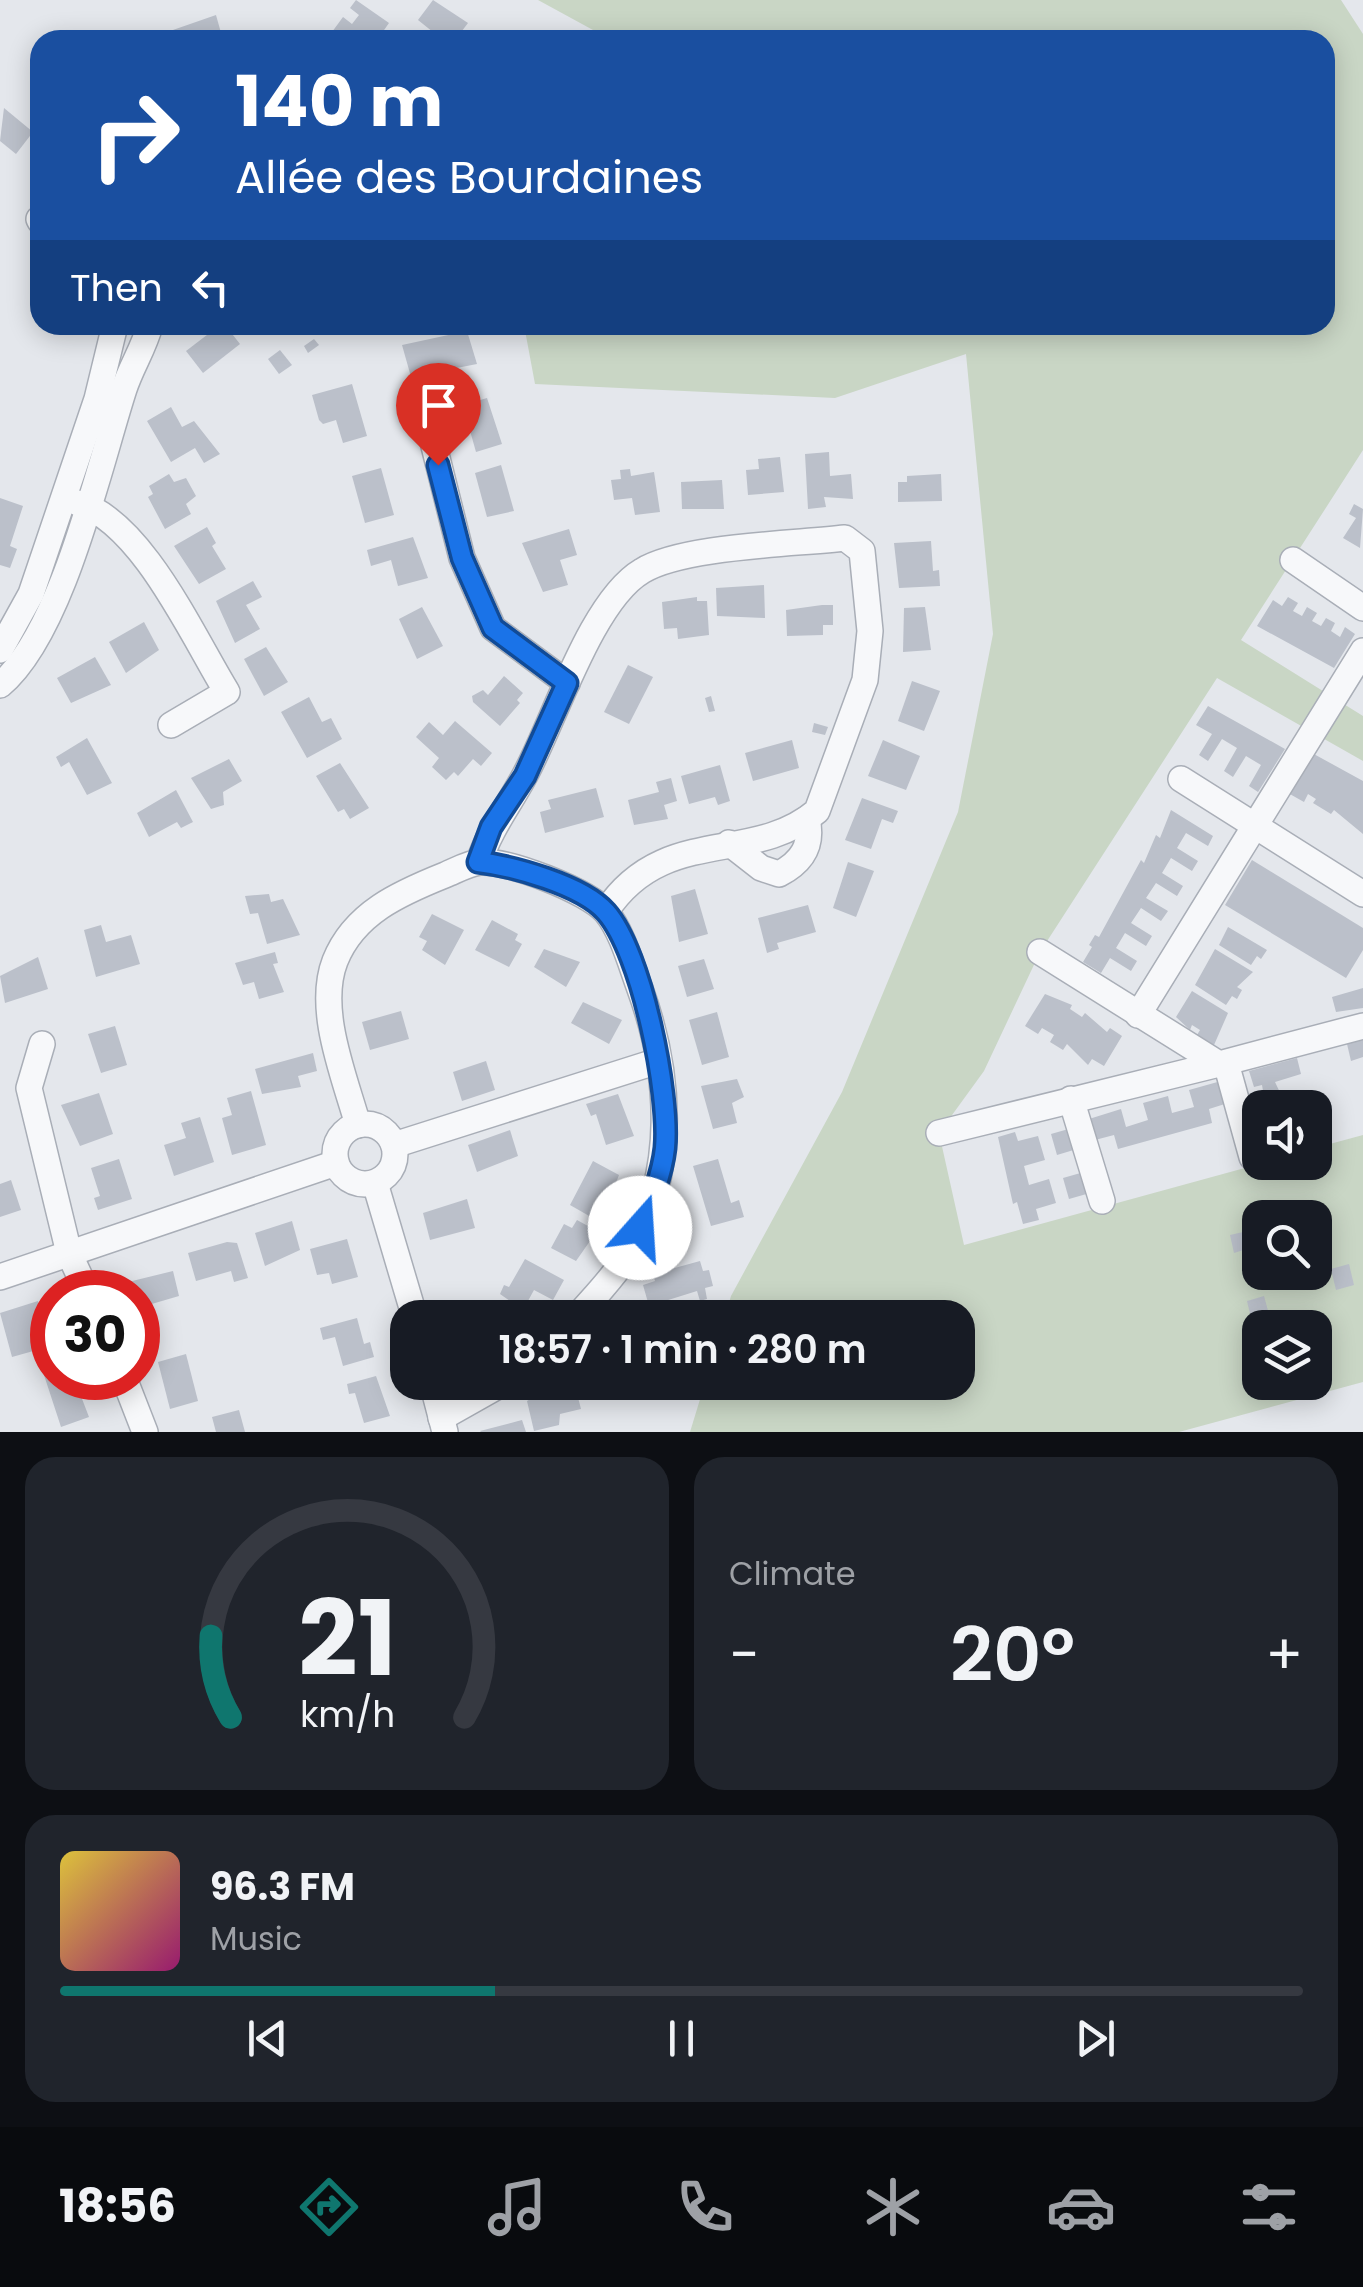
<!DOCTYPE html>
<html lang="en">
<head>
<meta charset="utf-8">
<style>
  :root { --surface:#171b24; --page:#20242c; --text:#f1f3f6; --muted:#9ea1a6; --line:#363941; --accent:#0f766e }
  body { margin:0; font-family:Poppins,sans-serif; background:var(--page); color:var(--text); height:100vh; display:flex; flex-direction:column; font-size:38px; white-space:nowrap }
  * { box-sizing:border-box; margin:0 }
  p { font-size:32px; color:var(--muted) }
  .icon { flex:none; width:55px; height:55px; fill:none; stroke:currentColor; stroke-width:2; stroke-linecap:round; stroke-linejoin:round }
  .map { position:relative; height:1432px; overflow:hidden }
  .sheet { display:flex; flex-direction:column; gap:25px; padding:25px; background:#0d0f14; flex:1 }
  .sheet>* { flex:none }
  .top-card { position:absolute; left:30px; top:30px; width:1305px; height:305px; border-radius:30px; box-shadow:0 5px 25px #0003; background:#1a4fa0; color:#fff; overflow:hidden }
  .controls { position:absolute; left:1242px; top:1090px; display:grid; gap:20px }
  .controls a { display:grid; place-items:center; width:90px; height:90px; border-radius:20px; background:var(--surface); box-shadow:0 5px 25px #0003; font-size:50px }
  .speed { position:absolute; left:30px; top:1270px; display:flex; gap:20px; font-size:50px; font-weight:700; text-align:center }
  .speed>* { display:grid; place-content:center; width:130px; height:130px; border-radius:50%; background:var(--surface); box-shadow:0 5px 25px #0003; line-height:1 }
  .speed .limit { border:15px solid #d22; background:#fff; color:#111 }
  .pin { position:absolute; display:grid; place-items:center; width:85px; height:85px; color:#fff; margin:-102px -42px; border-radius:50% 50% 50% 0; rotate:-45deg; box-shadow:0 0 10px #0007 }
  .pin .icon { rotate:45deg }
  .me { position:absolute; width:110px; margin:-55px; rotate:19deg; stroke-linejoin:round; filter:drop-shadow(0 0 8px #0008) }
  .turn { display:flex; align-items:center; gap:35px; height:210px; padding:0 40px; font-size:45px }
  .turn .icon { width:130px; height:130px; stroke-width:2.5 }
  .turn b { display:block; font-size:70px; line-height:85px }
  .then { display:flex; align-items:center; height:95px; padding:0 40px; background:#0003; gap:20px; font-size:38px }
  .big { font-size:75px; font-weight:600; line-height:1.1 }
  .sheet .widget { flex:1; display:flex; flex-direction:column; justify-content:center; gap:15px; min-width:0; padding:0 35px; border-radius:30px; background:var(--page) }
  .sheet .dial { align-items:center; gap:0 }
  .dial svg { height:260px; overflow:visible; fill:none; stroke:var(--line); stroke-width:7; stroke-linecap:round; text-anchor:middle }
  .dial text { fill:var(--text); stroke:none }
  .song { display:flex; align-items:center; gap:30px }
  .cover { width:120px; height:120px; border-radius:15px; background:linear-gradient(135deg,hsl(50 70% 55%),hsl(320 70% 35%)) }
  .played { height:10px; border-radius:5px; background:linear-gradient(90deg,var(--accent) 35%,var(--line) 35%) }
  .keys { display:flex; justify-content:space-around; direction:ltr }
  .heat { display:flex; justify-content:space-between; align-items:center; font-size:55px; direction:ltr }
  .sheet .tiles { flex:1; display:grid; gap:25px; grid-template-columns:1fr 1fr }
  .widget:last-child { grid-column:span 2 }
  .trip { position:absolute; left:390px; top:1300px; width:585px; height:100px; border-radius:30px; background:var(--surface); box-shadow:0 5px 25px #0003; font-weight:600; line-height:100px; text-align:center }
  .dock { display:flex; height:160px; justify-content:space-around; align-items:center; background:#090b0e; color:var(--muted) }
  .dock .icon { width:70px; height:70px }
  .dock .on { color:var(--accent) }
  .dock b { font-size:45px; color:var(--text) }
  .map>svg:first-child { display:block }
  .green { fill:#c9d6c5; fill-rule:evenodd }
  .building { fill:#bbc0ca }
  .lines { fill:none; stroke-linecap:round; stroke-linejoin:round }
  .minor-casing { stroke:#a9aeb7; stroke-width:28 }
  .minor { stroke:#f7f8fa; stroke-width:25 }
  .route-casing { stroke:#114b97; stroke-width:25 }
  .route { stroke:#1a73e8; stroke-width:18 }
</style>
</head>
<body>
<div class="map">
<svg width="1363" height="1432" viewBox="0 0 1363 1432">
  <rect width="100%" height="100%" fill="#e4e7ec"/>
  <!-- green -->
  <path class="green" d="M538,0H1341L1363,34V450L1241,640L1363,716V761L1217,678L1040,952L984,1071L939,1133L964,1245L1263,1163L1315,1162V1148L1363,1135V1382L1179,1432H690L705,1383L958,1382V1318L725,1317L731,1296L842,1092L958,812L993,634L966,354L835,398L535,384L524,325H1325V40H602L604,36ZM1260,1218H1315V1272H1260ZM1260,1328H1315V1382H1260Z"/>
  <!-- building -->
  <g class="building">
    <polygon points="356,0 389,23 377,40 342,40 332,32 343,17 352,24 359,15 350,8"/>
    <polygon points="433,0 468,23 455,40 443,40 418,20"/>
    <polygon points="216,15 223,40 174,40 170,31"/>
    <polygon points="4,108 33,132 16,154 0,141"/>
    <polygon points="220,325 225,325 240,344 203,373 186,351"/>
    <polygon points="467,331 477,364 411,377 402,345"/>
    <polygon points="314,339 319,345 308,353 304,346"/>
    <polygon points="280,350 292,365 279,374 268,359"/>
    <polygon points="352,384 367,436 343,443 336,420 323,424 319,420 312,395"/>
    <polygon points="487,398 502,444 476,452 467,420 460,422 456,407"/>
    <polygon points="171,407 182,427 194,421 220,454 204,463 195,448 171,462 147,421"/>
    <polygon points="829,452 830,476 851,474 853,499 824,497 826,507 808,509 805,454"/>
    <polygon points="780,457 784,492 748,495 746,470 759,469 758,459"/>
    <polygon points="501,465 514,511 487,517 475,473"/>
    <polygon points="381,468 394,515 365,523 352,476"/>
    <polygon points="630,469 631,476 654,472 660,512 635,515 632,498 614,500 611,480 621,479 620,470"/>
    <polygon points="169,474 174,482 186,478 196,496 186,504 191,514 165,529 148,497 153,494 149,486"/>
    <polygon points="941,474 942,501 898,502 898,482 907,482 907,476"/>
    <polygon points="722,480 724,509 682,509 681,482"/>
    <polygon points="0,498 23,506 10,546 17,549 10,568 0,565"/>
    <polygon points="1354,504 1363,509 1360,548 1343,538 1356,518 1349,514"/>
    <polygon points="207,527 216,543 212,546 226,569 199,584 174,546"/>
    <polygon points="569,529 577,555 560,560 568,585 543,592 522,543"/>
    <polygon points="413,537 428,578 398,586 391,560 371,566 367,550"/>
    <polygon points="931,541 933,571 939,570 940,586 899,588 894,543"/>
    <polygon points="253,581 262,597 246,605 260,629 235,643 216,601"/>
    <polygon points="764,585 765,618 717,616 716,588"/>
    <polygon points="697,597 697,601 707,601 709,635 678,639 677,628 664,629 662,602"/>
    <polygon points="1288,597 1298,603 1293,611 1302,616 1307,607 1317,613 1312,621 1321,626 1326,618 1335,623 1331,631 1340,637 1345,627 1355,634 1334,668 1257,626 1273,600 1282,606"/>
    <polygon points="822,605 833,605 833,625 823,625 823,635 787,636 786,610"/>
    <polygon points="422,607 443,646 417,659 399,619"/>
    <polygon points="925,607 931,650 903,652 904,608"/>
    <polygon points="144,622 159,650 126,673 109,642"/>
    <polygon points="266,647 288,682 264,696 244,659"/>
    <polygon points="95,657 111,685 71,703 57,678"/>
    <polygon points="628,665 653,677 629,724 604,712"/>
    <polygon points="504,676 523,693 517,700 520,703 500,726 473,702 472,696 483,690 488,695"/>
    <polygon points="912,681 940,691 924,731 898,721"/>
    <polygon points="711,696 715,711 709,712 705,698"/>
    <polygon points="309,697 322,722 331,718 342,739 307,758 281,712"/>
    <polygon points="1208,706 1285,749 1258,792 1249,786 1261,765 1246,756 1233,777 1224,771 1237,748 1222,739 1208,761 1199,755 1212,734 1196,725"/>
    <polygon points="455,721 492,753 481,766 473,759 458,776 454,772 446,780 432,767 439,758 416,737 429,722 443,735"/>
    <polygon points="814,723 828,727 825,735 812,732"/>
    <polygon points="87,738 112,783 87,795 69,762 61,767 56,757"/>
    <polygon points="792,740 799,768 753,781 745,753"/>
    <polygon points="883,740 920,756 906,790 868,776"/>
    <polygon points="1312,753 1363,781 1363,834 1334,810 1331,814 1313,803 1316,799 1308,794 1304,802 1288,793"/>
    <polygon points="229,759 242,781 223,792 224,805 211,809 191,778"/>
    <polygon points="340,763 369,808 350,819 344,809 338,812 316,776"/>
    <polygon points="720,765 730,801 718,805 715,797 689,804 681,776"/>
    <polygon points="671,778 677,801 664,805 668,819 634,825 628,800 659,792 656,782"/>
    <polygon points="596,788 604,817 545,833 540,812 551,809 548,800"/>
    <polygon points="176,790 193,822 181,828 177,822 149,837 137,813"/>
    <polygon points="862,798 898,811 893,823 882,819 871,849 845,840"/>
    <polygon points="1171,810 1213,836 1208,846 1186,833 1177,848 1198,861 1192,871 1171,858 1162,873 1183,886 1177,896 1156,883 1146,898 1168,911 1161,921 1141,908 1131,923 1152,936 1146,946 1125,933 1116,948 1137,961 1131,971 1110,958 1101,973 1083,962 1092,947 1089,945 1095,935 1099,937 1141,860 1144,863 1156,835 1160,838"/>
    <polygon points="1252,860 1363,928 1363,950 1346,978 1225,905"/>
    <polygon points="848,862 874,871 856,917 833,908"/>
    <polygon points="695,889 708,934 679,942 671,896"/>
    <polygon points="269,894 271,902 283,899 300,935 267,944 258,913 250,914 245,896"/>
    <polygon points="808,905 816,932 777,943 779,949 767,953 758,918"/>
    <polygon points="432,914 464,930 445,965 422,950 427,941 419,937"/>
    <polygon points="492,920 518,934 515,940 522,944 509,967 475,950"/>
    <polygon points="101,925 106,942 131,935 140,964 96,977 84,930"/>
    <polygon points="1228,927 1267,950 1261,959 1257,956 1251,965 1219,945"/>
    <polygon points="544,949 580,962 566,987 534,967"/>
    <polygon points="1215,949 1253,972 1237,987 1242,990 1237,999 1232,996 1226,1005 1195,985"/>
    <polygon points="275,952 278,963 273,964 284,992 259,999 254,982 243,985 235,963"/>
    <polygon points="38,957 48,989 5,1003 0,976"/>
    <polygon points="704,959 714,989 687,997 678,966"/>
    <polygon points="1363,988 1363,1008 1336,1012 1332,997"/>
    <polygon points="1192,991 1228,1013 1214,1045 1197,1035 1200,1030 1192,1025 1190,1030 1176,1017"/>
    <polygon points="1045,994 1072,1005 1070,1009 1082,1017 1085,1013 1107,1032 1110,1028 1122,1036 1104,1066 1092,1059 1088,1065 1067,1044 1063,1050 1050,1042 1054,1035 1042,1028 1038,1034 1025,1026"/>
    <polygon points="583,1002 622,1020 609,1044 571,1023"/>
    <polygon points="401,1011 409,1039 370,1050 362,1022"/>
    <polygon points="717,1012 729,1057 702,1065 689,1020"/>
    <polygon points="115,1026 127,1065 101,1073 88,1034"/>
    <polygon points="1363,1040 1363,1057 1351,1061 1347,1044"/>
    <polygon points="313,1053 317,1071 298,1076 301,1087 262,1094 255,1069"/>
    <polygon points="1297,1058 1301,1074 1275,1082 1284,1101 1298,1096 1301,1108 1266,1108 1262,1085 1254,1087 1249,1071"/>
    <polygon points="486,1061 495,1090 462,1101 453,1072"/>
    <polygon points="737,1079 744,1097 732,1103 737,1123 713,1129 701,1086"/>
    <polygon points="1221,1081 1228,1103 1209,1109 1212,1123 1118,1149 1114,1135 1095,1140 1089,1119 1121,1109 1126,1127 1148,1120 1143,1103 1168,1096 1172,1113 1194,1107 1189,1090"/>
    <polygon points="251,1091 266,1145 232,1155 222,1118 232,1115 227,1098"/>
    <polygon points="99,1093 113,1134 80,1146 61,1105"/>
    <polygon points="618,1094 634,1136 606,1145 596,1114 591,1116 586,1104"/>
    <polygon points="200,1117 214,1162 174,1176 164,1145 186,1138 181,1123"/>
    <polygon points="1072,1128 1077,1149 1057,1155 1051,1134"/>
    <polygon points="510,1130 518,1156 477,1172 468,1145"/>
    <polygon points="1015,1132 1018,1141 1038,1136 1045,1160 1024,1166 1029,1185 1049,1179 1056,1203 1036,1209 1039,1220 1023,1224 1017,1202 1013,1204 998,1137"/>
    <polygon points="119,1159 132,1199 98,1210 94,1198 100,1196 91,1168"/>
    <polygon points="718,1159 731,1203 739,1200 744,1217 711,1226 693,1166"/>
    <polygon points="593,1161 619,1175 607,1206 599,1202 591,1217 570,1205"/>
    <polygon points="1084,1172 1090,1193 1069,1199 1063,1178"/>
    <polygon points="11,1180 21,1210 0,1217 0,1184"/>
    <polygon points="467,1199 475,1228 430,1240 423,1213"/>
    <polygon points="577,1220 597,1231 576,1261 551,1248 564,1224 572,1228"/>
    <polygon points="292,1221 300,1250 265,1266 255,1233"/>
    <polygon points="1252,1230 1256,1246 1234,1253 1230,1235"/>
    <polygon points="347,1239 358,1277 332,1284 329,1273 317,1275 310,1249"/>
    <polygon points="227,1242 237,1243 248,1278 234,1282 231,1271 196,1281 188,1253"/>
    <polygon points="525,1259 564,1280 553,1300 534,1290 523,1310 500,1294 504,1285 509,1287"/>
    <polygon points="700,1261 703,1271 709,1270 713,1286 705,1288 707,1299 700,1301 697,1291 649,1306 643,1285 655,1281 653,1274"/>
    <polygon points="1349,1264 1354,1285 1336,1290 1331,1269"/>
    <polygon points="173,1271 179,1296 138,1308 138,1292 126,1292 124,1283"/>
    <polygon points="1264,1296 1270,1318 1252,1322 1247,1301"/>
    <polygon points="38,1301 45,1321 36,1323 44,1348 12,1357 0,1313"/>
    <polygon points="483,1307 486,1318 449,1318 449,1316"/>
    <polygon points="357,1318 364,1344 370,1342 374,1357 343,1366 335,1337 323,1340 320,1328"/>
    <polygon points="186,1354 198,1401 170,1409 158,1362"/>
    <polygon points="52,1373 52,1378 74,1378 89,1417 61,1427 44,1375"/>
    <polygon points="376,1376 390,1416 364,1423 355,1393 349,1394 347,1384"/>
    <polygon points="574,1382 581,1409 560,1414 559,1425 534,1431 527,1401 543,1392 542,1388"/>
    <polygon points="239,1410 245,1432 216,1432 212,1417"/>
    <polygon points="522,1420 526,1432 481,1432 480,1431"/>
  </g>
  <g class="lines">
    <defs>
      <g id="minor">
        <polyline points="39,219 40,221"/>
        <polyline points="431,434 462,558 493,628 567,683"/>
        <path d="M78,503C142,522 193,637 227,692L171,725"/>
        <polyline points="1293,560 1363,608"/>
        <polyline points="0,650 31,594 97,399 115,325"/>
        <path d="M0,685C62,634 99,466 124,389C131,367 144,348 150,325"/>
        <polyline points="1181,779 1363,894"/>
        <path d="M729,843L761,868L779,874C802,862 813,845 807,819"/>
        <path d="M479,862C490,829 509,805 525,775C554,722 591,601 642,571C682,546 794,544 845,538L862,551L870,631L865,680L817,811C752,866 664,824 606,911"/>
        <polyline points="1040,952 1219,1064 1363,1026"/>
        <polyline points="1138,1015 1363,651"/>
        <polyline points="42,1044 29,1088 69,1253 87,1292"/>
        <polyline points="1226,1063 1252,1157"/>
        <polyline points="1071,1099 1102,1201"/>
        <circle cx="365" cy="1154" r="30"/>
        <path d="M358,1125C345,1078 316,1010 335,961C354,913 400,893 445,875C455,871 469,863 480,862C508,860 588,891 606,912C622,931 631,965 640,989C671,1074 677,1172 629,1253C615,1276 594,1297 576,1318"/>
        <polyline points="939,1133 1219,1064"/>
        <polyline points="394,1145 658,1061"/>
        <polyline points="375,1183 415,1318"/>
        <polyline points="0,1277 336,1163"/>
        <polyline points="124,1378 145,1432"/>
        <polyline points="432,1382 445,1432"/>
        <polyline points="441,1418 505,1382"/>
      </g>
    </defs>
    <!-- minor casing -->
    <use href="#minor" class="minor-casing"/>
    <!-- minor -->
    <use href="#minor" class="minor"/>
  </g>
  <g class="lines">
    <defs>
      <path id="route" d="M438,465L462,558L493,628L567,683L525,776L491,827L478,862C513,866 582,885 606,912C642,953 670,1094 665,1148C662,1175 650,1204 640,1228"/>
    </defs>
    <!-- route casing -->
    <use href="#route" class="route-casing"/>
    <!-- route -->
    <use href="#route" class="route"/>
  </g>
</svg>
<div class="controls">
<a><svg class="icon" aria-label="sound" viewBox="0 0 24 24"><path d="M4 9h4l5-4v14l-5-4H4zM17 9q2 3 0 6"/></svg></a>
<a><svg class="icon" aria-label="search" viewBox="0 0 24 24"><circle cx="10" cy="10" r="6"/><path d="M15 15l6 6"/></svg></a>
<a><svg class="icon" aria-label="layers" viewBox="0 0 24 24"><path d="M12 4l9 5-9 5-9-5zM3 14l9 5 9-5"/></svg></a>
</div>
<div class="speed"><div class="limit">30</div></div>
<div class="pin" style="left:438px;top:465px;background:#d93025"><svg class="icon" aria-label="arrive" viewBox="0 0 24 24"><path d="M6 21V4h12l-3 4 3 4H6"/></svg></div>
<svg class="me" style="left:640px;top:1228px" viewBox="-20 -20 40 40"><circle r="19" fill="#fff"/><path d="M0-13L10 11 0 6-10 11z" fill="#1a73e8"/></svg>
<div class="trip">18:57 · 1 min · 280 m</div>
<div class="top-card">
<div class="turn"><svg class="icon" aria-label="right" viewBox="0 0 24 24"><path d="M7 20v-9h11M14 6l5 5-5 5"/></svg><div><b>140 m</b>Allée des Bourdaines</div></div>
<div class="then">Then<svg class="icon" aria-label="left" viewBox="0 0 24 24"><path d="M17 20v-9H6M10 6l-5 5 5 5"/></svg></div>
</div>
</div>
<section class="sheet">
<div class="tiles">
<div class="widget dial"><svg viewBox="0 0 100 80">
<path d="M14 69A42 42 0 1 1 86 69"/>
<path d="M14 69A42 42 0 0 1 8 44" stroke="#0f766e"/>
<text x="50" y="56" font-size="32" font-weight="700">21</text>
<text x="50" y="72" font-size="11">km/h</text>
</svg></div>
<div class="widget"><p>Climate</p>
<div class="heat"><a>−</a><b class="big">20°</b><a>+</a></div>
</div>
<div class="widget">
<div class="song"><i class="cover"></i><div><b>96.3 FM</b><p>Music</p></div></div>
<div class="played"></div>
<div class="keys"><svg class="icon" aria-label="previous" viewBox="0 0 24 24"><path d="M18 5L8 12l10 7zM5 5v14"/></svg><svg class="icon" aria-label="pause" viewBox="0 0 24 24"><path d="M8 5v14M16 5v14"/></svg><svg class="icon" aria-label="next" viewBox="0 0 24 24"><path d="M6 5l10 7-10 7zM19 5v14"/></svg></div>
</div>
</div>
</section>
<nav class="dock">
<b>18:56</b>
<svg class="icon on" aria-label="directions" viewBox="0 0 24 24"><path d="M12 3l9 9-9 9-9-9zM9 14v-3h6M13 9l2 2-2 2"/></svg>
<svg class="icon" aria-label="music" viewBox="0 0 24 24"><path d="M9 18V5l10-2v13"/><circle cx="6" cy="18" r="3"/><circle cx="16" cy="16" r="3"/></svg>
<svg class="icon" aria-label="phone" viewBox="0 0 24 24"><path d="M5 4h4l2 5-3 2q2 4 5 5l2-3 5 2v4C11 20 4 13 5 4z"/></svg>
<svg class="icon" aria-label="climate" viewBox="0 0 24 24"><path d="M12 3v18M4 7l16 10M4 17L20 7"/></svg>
<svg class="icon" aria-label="car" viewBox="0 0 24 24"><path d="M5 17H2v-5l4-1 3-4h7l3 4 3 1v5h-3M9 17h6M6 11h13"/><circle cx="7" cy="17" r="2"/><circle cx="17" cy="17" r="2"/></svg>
<svg class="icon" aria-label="filters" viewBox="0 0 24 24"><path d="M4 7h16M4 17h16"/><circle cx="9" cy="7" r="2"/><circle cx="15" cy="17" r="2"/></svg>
</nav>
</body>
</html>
